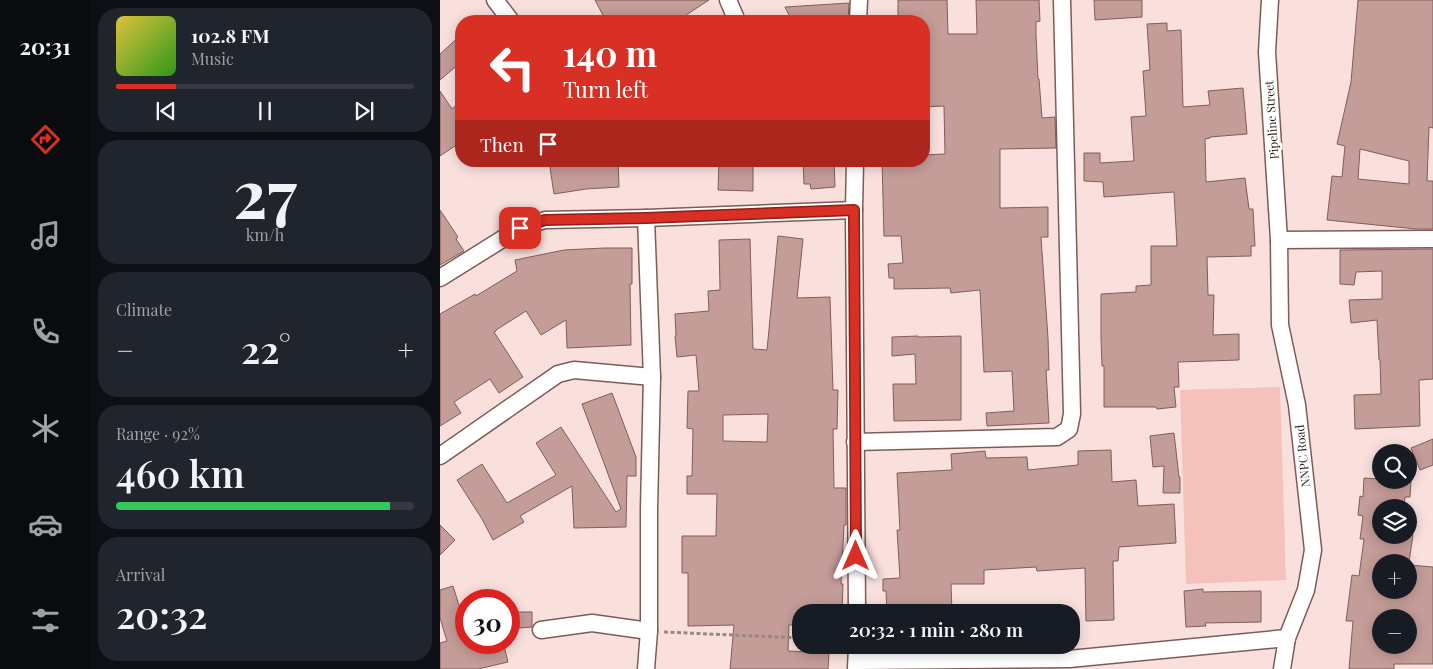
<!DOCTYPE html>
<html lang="en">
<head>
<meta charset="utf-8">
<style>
  :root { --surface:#171b24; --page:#20242c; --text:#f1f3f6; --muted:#9ea1a6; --line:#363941; --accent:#d93025 }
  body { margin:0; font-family:"Playfair Display",serif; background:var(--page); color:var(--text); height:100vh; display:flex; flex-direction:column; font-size:19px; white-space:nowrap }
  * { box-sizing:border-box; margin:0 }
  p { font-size:16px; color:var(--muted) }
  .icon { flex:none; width:28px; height:28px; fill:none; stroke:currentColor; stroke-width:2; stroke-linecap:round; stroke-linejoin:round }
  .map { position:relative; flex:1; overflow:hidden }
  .sheet { display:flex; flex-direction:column; gap:8px; padding:8px; background:#0d0f14; width:350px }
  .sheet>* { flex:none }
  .hud { position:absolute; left:15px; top:15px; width:475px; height:152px; border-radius:20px; box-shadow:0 2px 12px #0003; background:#d93025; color:#fff; overflow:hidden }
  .controls { position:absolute; left:932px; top:444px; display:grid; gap:10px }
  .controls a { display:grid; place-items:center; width:45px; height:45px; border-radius:50%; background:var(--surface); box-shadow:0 2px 12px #0003; font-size:25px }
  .speed { position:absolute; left:15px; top:589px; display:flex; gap:10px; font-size:25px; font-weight:700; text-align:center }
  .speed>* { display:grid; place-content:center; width:65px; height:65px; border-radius:50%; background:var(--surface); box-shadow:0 2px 12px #0003; line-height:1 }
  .speed .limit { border:8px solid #d22; background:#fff; color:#111 }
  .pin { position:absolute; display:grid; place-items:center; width:42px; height:42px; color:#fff; margin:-21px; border-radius:10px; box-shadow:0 2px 8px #0006 }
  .me { position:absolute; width:55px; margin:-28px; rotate:0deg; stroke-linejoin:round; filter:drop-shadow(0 0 4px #0008) }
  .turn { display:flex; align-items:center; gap:18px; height:105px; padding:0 25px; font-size:22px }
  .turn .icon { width:65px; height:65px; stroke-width:2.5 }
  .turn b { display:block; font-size:35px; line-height:42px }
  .then { display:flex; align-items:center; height:48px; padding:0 25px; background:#0003; gap:10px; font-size:19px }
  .big { font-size:38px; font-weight:600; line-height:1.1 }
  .sheet .card { flex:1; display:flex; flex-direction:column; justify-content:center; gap:8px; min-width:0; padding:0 18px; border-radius:20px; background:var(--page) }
  .sheet .dial { align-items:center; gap:0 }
  .dial b { font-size:65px; line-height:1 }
  .song { display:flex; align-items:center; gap:15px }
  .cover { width:60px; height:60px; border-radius:8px; background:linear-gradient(135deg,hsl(50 70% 55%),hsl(110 70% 35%)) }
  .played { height:5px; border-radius:2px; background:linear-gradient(90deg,var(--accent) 20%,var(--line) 20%) }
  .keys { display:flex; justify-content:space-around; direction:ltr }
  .heat { display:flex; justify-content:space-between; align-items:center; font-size:28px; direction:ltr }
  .charge { height:8px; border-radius:4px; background:linear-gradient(90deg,#34c759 92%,var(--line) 0) }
  .trip { position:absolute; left:352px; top:604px; width:288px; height:50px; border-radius:20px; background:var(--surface); box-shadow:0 2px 12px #0003; font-weight:600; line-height:50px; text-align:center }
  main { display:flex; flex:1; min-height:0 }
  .tab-bar { display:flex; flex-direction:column; width:90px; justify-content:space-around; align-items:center; background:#090b0e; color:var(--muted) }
  .tab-bar .icon { width:35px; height:35px }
  .tab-bar .on { color:var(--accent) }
  .tab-bar b { font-size:22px; color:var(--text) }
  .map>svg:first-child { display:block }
  .green { fill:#f4c1bb }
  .building { fill:#c49c98; stroke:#815d59; fill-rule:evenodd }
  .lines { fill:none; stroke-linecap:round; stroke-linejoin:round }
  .street-casing { stroke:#7f5b57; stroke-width:19 }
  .path { stroke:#9b8784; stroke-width:3; stroke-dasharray:4 2.5; stroke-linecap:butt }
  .street { stroke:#fff; stroke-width:16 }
  .route-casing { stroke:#8d1f18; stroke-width:12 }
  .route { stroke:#d93025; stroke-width:9 }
  .labels { text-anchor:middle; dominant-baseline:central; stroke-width:5; stroke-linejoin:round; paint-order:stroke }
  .street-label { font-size:12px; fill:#2a1b19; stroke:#fff }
</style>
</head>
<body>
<main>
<nav class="tab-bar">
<b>20:31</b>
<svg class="icon on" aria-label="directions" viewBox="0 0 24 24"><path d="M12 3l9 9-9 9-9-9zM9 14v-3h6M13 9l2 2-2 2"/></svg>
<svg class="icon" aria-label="music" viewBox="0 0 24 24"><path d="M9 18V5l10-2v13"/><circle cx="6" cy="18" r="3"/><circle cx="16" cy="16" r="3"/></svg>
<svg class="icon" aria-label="phone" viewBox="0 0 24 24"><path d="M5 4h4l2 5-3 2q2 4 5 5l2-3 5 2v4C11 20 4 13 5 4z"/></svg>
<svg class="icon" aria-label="climate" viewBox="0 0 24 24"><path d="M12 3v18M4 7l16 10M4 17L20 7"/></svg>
<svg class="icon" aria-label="car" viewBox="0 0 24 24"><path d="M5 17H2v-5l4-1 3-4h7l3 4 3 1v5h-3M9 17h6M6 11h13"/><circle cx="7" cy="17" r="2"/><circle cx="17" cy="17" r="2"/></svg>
<svg class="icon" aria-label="filters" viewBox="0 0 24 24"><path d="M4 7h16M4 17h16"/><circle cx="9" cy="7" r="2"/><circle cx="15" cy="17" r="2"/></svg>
</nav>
<section class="sheet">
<div class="card">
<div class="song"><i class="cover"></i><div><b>102.8 FM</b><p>Music</p></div></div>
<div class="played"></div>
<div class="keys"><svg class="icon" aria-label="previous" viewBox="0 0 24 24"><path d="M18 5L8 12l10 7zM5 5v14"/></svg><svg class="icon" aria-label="pause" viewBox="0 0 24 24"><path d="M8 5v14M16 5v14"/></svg><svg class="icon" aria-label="next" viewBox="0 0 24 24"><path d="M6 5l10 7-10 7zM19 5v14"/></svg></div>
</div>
<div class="card dial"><b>27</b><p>km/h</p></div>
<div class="card"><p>Climate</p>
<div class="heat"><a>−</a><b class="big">22°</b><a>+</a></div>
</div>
<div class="card"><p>Range · 92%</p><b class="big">460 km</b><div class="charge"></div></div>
<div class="card"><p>Arrival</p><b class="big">20:32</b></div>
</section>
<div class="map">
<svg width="993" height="669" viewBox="0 0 993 669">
  <rect width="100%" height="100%" fill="#f9e0dd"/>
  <!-- green -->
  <polygon class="green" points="840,387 846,580 746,584 740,390"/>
  <!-- building -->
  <g class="building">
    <polygon points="155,0 269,0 237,21 166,21"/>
    <polygon points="458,0 507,0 508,34 537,34 536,0 599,0 600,21 596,22 596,35 598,79 599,79 602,118 615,117 616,148 560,149 560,208 608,207 608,237 601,237 608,338 609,370 606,370 609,423 547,426 546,413 574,411 572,371 544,372 540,290 511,293 510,288 454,289 454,278 449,278 448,264 463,263 461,236 444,236 442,161 484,161 484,155 505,154 504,106 484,107 484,21 458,21"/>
    <polygon points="654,0 702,0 702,17 655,20"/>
    <path d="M918,0H993V128L989,127L987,181H993V229H976L887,220L892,176L902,177L905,146L897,144L911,82ZM920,149L969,161V184L918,179Z"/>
    <polygon points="409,3 408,21 352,21 345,7"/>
    <polygon points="727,23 727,31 741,30 743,107 770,105 768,91 803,88 807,134 770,137 770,138 765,139 766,182 805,178 809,209 813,209 815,246 811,246 811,256 767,257 768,295 774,295 773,335 799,334 799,360 738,362 739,387 734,387 736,407 717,409 716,407 664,407 664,366 662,366 661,338 661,294 696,292 696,286 711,285 711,246 737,246 734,192 664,197 663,182 644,181 644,153 660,153 660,163 694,161 691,117 706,116 703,71 710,70 707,24"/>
    <polygon points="21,35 21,62 0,80 0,54"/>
    <polygon points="0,91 12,109 21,101 21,142 0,156"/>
    <polygon points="109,161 178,161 179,187 146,189 114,194"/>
    <polygon points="279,161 313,161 313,191 278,190"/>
    <polygon points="363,161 394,161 395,187 371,189 370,184 364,184"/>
    <polygon points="0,210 18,237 16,239 24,251 0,265"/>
    <path d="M338,236L363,239L357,298L390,297L393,390H398L397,429H393L394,488H406V525H404L401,584H403L402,612H361V625H349L348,651L389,653L388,669H290L294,625L248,626V573H242V536H276L277,494H247V476H252L253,429L247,428L248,391H259L256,355L237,357L235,336H236L235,314L269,311L268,291L280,290L279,240L310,239L313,349L327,350ZM328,414L327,442L283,441V415Z"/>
    <polygon points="164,248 192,248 192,284 190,284 191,345 127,348 126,320 101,335 86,311 56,330 56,331 54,332 83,377 59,393 50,379 14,402 21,413 0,426 0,314 35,294 36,296 77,271 75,260 124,250"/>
    <polygon points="993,249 993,379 979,380 980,426 915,429 914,395 941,394 940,360 939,360 937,320 911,323 909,300 942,299 942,271 916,272 914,285 900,284 900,250"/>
    <polygon points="478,336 478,337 521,336 521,420 454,421 453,384 476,384 475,354 452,356 452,337"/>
    <polygon points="172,393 196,457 196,476 187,476 186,527 134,528 132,486 80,516 84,522 53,540 42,519 17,480 42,464 67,503 116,475 96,443 121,427 176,512 181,509 142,404"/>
    <polygon points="734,433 739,477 740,477 740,493 723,493 724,466 713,467 710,436"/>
    <polygon points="993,439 993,465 980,470 971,448"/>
    <polygon points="671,450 672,482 696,480 698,506 734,504 736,543 679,547 678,561 673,561 674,620 646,621 645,568 597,571 596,567 544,570 544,584 511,584 512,612 447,612 446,591 443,591 443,579 460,578 457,530 460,530 457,473 512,470 511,454 545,451 546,458 587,457 588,470 638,465 638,451"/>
    <path d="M924,478L971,481L970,497H965L964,508H941V535H973L969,562H941V590H969V565L993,567V664H954V669H909L913,621H906L912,575L919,576L924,539H920L923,516L918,515L920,496L923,497ZM940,618H969V645H938Z"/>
    <polygon points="0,525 15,540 0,555"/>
    <polygon points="13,586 23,618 21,619 26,636 26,642 63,642 68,662 38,669 0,669 0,643 7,641 0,618 0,590"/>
    <polygon points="763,589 763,592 821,591 821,622 765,623 766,626 746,627 744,591"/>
    <polygon points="78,612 92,612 92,627 79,628"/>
  </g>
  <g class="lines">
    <defs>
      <g id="street">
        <polyline points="55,0 71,21"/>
        <polyline points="288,0 297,21"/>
        <polyline points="830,0 827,52 839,240 840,325 857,405 873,550 866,590 847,638 842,669"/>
        <polyline points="418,21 419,0"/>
        <polyline points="415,161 414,210 417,612"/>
        <polyline points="206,218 212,377 209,509 209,631 206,669"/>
        <polyline points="839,240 993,239"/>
        <polyline points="0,278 80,228 105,220 206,218 414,210"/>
        <polyline points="415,442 617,437 629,429 632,414 622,0"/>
        <polyline points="0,456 118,374 134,370 212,377"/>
        <polyline points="101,630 152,623 209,631"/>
        <polyline points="417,661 629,659 847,638"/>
        <polyline points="416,669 417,645"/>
      </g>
    </defs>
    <!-- street casing -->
    <use href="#street" class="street-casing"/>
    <!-- path -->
    <polyline class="path" points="224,632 361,638"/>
    <!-- street -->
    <use href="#street" class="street"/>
  </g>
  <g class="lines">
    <defs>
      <polyline id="route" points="80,228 105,220 206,218 414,210 416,556"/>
    </defs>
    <!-- route casing -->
    <use href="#route" class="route-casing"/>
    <!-- route -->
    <use href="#route" class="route"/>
  </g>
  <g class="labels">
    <!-- street labels -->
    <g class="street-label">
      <text transform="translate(831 120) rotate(-94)">Pipeline Street</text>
      <text transform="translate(862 456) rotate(-96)">NNPC Road</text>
    </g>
  </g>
</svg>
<div class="controls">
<a><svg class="icon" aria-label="search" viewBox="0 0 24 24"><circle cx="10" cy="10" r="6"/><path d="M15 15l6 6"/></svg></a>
<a><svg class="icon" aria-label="layers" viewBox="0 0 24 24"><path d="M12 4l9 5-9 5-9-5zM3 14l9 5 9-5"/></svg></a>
<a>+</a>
<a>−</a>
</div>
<div class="speed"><div class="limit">30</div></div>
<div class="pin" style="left:80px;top:228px;background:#d93025"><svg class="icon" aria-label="arrive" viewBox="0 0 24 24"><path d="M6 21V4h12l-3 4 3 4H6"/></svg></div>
<svg class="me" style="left:416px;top:556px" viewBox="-20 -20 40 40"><path d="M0-17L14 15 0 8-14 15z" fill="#d93025" stroke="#fff" stroke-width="4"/></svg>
<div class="trip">20:32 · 1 min · 280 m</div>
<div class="hud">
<div class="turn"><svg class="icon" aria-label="left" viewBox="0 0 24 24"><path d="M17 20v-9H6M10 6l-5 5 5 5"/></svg><div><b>140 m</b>Turn left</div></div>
<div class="then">Then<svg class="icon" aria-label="arrive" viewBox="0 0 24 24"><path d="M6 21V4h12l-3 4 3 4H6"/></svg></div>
</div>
</div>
</main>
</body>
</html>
